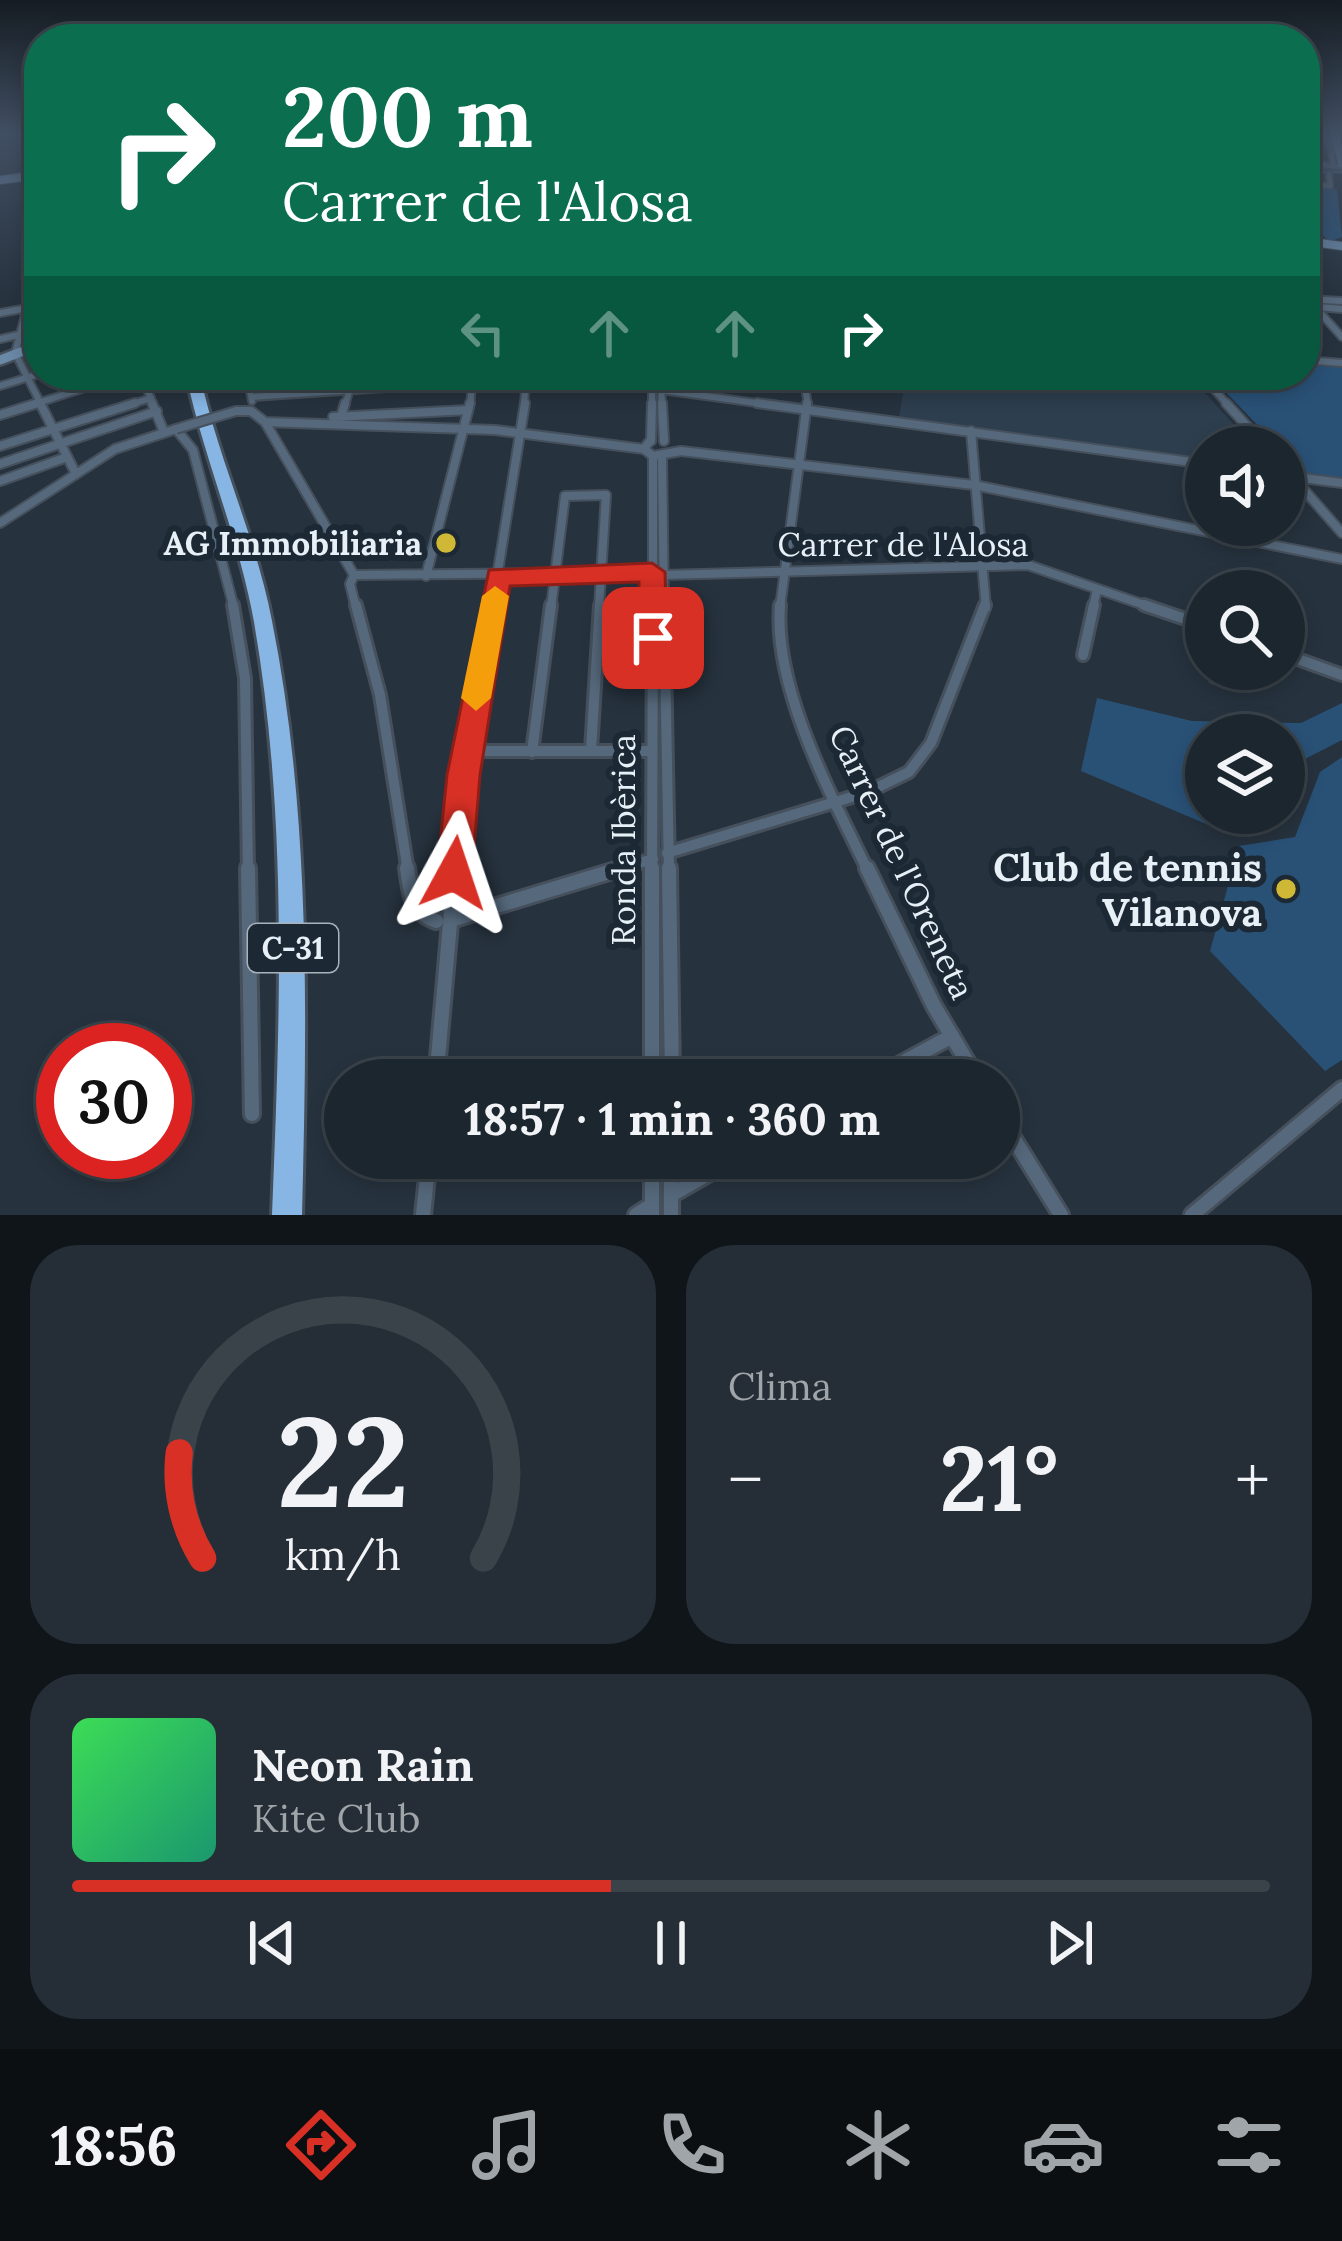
<!DOCTYPE html>
<html lang="es">
<head>
<meta charset="utf-8">
<style>
  :root { --surface:#1c262e; --page:#252e36; --text:#f1f3f6; --muted:#a0a5aa; --line:#3a434a; --accent:#d93025 }
  body { margin:0; font-family:Lora,serif; background:var(--page); color:var(--text); height:100vh; display:flex; flex-direction:column; font-size:45px; white-space:nowrap }
  * { box-sizing:border-box; margin:0 }
  p { font-size:39px; color:var(--muted) }
  .icon { flex:none; width:66px; height:66px; fill:none; stroke:currentColor; stroke-width:2; stroke-linecap:round; stroke-linejoin:round }
  .map { position:relative; height:1215px; overflow:hidden }
  .drawer { display:flex; flex-direction:column; gap:30px; padding:30px; background:#0f1519; flex:1 }
  .drawer>* { flex:none }
  .top-card { position:absolute; left:24px; top:24px; width:1296px; height:366px; border-radius:48px; box-shadow:0 6px 18px #0003,0 0 0 3px var(--line); background:#0b6e4f; color:#fff; overflow:hidden }
  .buttons { position:absolute; left:1185px; top:426px; display:grid; gap:24px }
  .buttons a { display:grid; place-items:center; width:120px; height:120px; border-radius:50%; background:var(--surface); box-shadow:0 6px 18px #0003,0 0 0 3px var(--line); font-size:60px }
  .speed { position:absolute; left:36px; top:1023px; display:flex; gap:24px; font-size:60px; font-weight:700; text-align:center }
  .speed>* { display:grid; place-content:center; width:156px; height:156px; border-radius:50%; background:var(--surface); box-shadow:0 6px 18px #0003,0 0 0 3px var(--line); line-height:1 }
  .speed .limit { border:18px solid #d22; background:#fff; color:#111 }
  .pin { position:absolute; display:grid; place-items:center; width:102px; height:102px; color:#fff; margin:-51px; border-radius:24px; box-shadow:0 6px 18px #0006 }
  .me { position:absolute; width:132px; margin:-66px; rotate:5deg; stroke-linejoin:round; filter:drop-shadow(0 0 9px #0008) }
  .turn { display:flex; align-items:center; gap:42px; height:252px; padding:0 60px; font-size:54px }
  .turn .icon { width:156px; height:156px; stroke-width:2.5 }
  .turn b { display:block; font-size:84px; line-height:102px }
  .lanes { display:flex; align-items:center; height:114px; padding:0 60px; background:#0003; justify-content:center; gap:60px; direction:ltr }
  .lanes .off { opacity:.35 }
  .big { font-size:90px; font-weight:700; line-height:1.1 }
  .drawer .widget { flex:1; display:flex; flex-direction:column; justify-content:center; gap:18px; min-width:0; padding:0 42px; border-radius:48px; background:var(--page) }
  .drawer .dial { align-items:center; gap:0 }
  .dial svg { height:312px; overflow:visible; fill:none; stroke:var(--line); stroke-width:7; stroke-linecap:round; text-anchor:middle }
  .dial text { fill:var(--text); stroke:none }
  .song { display:flex; align-items:center; gap:36px }
  .cover { width:144px; height:144px; border-radius:18px; background:linear-gradient(135deg,hsl(130 70% 55%),hsl(160 70% 35%)) }
  .played { height:12px; border-radius:6px; background:linear-gradient(90deg,var(--accent) 45%,var(--line) 45%) }
  .keys { display:flex; justify-content:space-around; direction:ltr }
  .heat { display:flex; justify-content:space-between; align-items:center; font-size:66px; direction:ltr }
  .drawer .tiles { flex:1; display:grid; gap:30px; grid-template-columns:1fr 1fr }
  .widget:last-child { grid-column:span 2 }
  .trip { position:absolute; left:324px; top:1059px; width:696px; height:120px; border-radius:60px; background:var(--surface); box-shadow:0 6px 18px #0003,0 0 0 3px var(--line); font-weight:700; line-height:120px; text-align:center }
  .tabs { display:flex; height:192px; justify-content:space-around; align-items:center; background:#0b0f12; color:var(--muted) }
  .tabs .icon { width:84px; height:84px }
  .tabs .current { color:var(--accent) }
  .tabs b { font-size:54px; color:var(--text) }
  .map>svg:first-child { display:block }
  .built { fill:#2d3e4e }
  .green { fill:#295176; fill-rule:evenodd }
  .lines { fill:none; stroke-linecap:round; stroke-linejoin:round }
  .stream { stroke:#456076; stroke-width:3 }
  .street-far4-casing { stroke:#45505c; stroke-width:8 }
  .street-far3-casing { stroke:#45505c; stroke-width:10 }
  .street-far2-casing { stroke:#45505c; stroke-width:12 }
  .street-far1-casing { stroke:#45505c; stroke-width:16 }
  .street-casing { stroke:#45505c; stroke-width:20 }
  .secondary-far1-casing { stroke:#45505c; stroke-width:10 }
  .secondary-casing { stroke:#45505c; stroke-width:14 }
  .highway-casing { stroke:#45505c; stroke-width:6 }
  .street-far4 { stroke:#56697c; stroke-width:4.5 }
  .street-far3 { stroke:#56697c; stroke-width:6 }
  .street-far2 { stroke:#56697c; stroke-width:8 }
  .street-far1 { stroke:#56697c; stroke-width:10 }
  .street { stroke:#56697c; stroke-width:14 }
  .secondary-far1 { stroke:#6a89a7; stroke-width:8 }
  .secondary { stroke:#6a89a7; stroke-width:9 }
  .highway { fill:#87b6e5; fill-rule:evenodd }
  .street-bridge-casing { stroke:#45505c; stroke-width:12; stroke-linecap:butt }
  .street-bridge { stroke:#56697c; stroke-width:8 }
  .route { fill:#d93025; stroke:#8d1f18; stroke-width:3 }
  .slow { fill:#f59e0b }
  .poi-dot { fill:#d0b837; stroke:#1c2834; stroke-width:4.5 }
  .labels { text-anchor:middle; dominant-baseline:central; stroke-width:12; stroke-linejoin:round; paint-order:stroke }
  .shield { fill:#1c2834; stroke:#aab3bc; stroke-width:3 }
  .shield-label { font-size:30px; font-weight:bold; fill:#e7eff7 }
  .poi-label { font-size:33px; font-weight:bold; fill:#e7eff7; stroke:#1c2834; text-anchor:end }
  .street-label { font-size:33px; fill:#e7eff7; stroke:#1c2834 }
  .near-poi-label { font-size:39px; font-weight:bold; fill:#e7eff7; stroke:#1c2834; text-anchor:end }
</style>
</head>
<body>
<div class="map">
<svg width="1342" height="1215" viewBox="0 0 1342 1215">
  <rect width="100%" height="100%" fill="#26323e"/>
  <!-- built -->
  <polygon class="built" points="906,375 1189,375 1254,447 1206,447 1206,460 899,417"/>
  <!-- green -->
  <g class="green">
    <polygon points="1321,186 1337,189 1342,237 1329,242 1305,214 1305,193 1321,193"/>
    <polygon points="1305,363 1342,366 1342,478 1304,473 1209,375 1305,375"/>
    <path d="M1097,698L1192,721L1301,723L1342,703V740L1305,759L1283,819L1225,832L1081,771ZM1206,735H1284V813H1206Z"/>
    <polygon points="1342,757 1342,1060 1325,1071 1210,951 1239,846 1295,837 1320,772"/>
  </g>
  <g class="lines">
    <!-- stream -->
    <polyline class="stream" points="1305,172 1342,172"/>
    <defs>
      <g id="street-far4">
        <polyline points="1327,132 1334,166"/>
        <polyline points="1305,136 1328,139"/>
        <polyline points="1305,163 1342,167"/>
        <polyline points="1305,183 1330,186 1329,174"/>
      </g>
      <g id="street-far3">
        <polyline points="1305,299 1342,301"/>
        <polyline points="1305,306 1342,309"/>
        <polyline points="1315,307 1342,337"/>
        <polyline points="27,308 15,353 42,406"/>
        <polyline points="0,313 39,306"/>
        <polyline points="0,339 18,335"/>
        <polyline points="1305,360 1342,363"/>
        <polyline points="141,375 154,406"/>
        <polyline points="247,375 252,401"/>
        <polyline points="661,375 662,406"/>
        <polyline points="1201,375 1229,406"/>
        <polyline points="804,379 808,406"/>
        <polyline points="0,386 39,374"/>
        <polyline points="661,390 779,406"/>
        <polyline points="252,397 472,382"/>
        <polyline points="28,406 126,375"/>
        <polyline points="126,406 151,398"/>
        <polyline points="345,406 349,392"/>
        <polyline points="470,406 473,375"/>
        <polyline points="524,406 526,375"/>
        <polyline points="652,406 652,375"/>
      </g>
      <g id="street-far2">
        <polyline points="40,403 76,474"/>
        <polyline points="152,403 164,432"/>
        <polyline points="662,403 664,441"/>
        <polyline points="757,403 1206,464"/>
        <polyline points="1226,403 1266,447"/>
        <polyline points="236,411 251,411 265,422 495,430 644,449"/>
        <polyline points="0,415 38,403"/>
        <polyline points="333,417 468,410"/>
        <polyline points="341,417 345,403"/>
        <polyline points="265,422 354,575 350,584 356,608"/>
        <polyline points="971,431 986,608"/>
        <polyline points="651,441 652,403"/>
        <polyline points="649,442 644,449 653,456 681,451 974,485 1342,559"/>
        <polyline points="0,446 135,403"/>
        <polyline points="662,456 664,608"/>
        <polyline points="0,464 157,411"/>
        <polyline points="1284,467 1342,533"/>
        <polyline points="1295,477 1342,483"/>
        <polyline points="0,481 67,457"/>
        <polyline points="0,523 115,449 176,429 193,450 234,608"/>
        <polyline points="354,575 652,572"/>
        <polyline points="664,575 1028,565 1153,608"/>
        <polyline points="426,576 470,403"/>
        <polyline points="492,608 525,403"/>
        <polyline points="551,608 565,496 606,495 599,608"/>
        <polyline points="653,608 653,456"/>
        <polyline points="780,608 807,403"/>
        <polyline points="1093,608 1097,589"/>
      </g>
      <g id="street-far1">
        <polyline points="233,605 245,678 248,871"/>
        <polyline points="356,605 380,695 408,871"/>
        <polyline points="664,605 669,871"/>
        <path d="M780,605C773,688 832,797 868,871"/>
        <polyline points="1144,605 1206,626"/>
        <polyline points="1284,654 1342,675"/>
        <polyline points="1083,655 1094,605"/>
        <polyline points="1215,677 1217,669"/>
        <polyline points="591,750 600,605"/>
        <polyline points="467,751 652,751"/>
        <polyline points="532,752 551,605"/>
        <polyline points="667,853 868,792 909,772 931,743 985,605"/>
        <polyline points="454,871 463,775 493,605"/>
        <polyline points="612,871 653,859"/>
        <polyline points="652,871 653,605"/>
      </g>
      <g id="street">
        <polyline points="248,868 252,1114"/>
        <path d="M407,868C411,893 410,912 436,921"/>
        <polyline points="669,868 672,1080"/>
        <polyline points="867,868 934,1006 978,1080"/>
        <polyline points="451,920 622,868"/>
        <polyline points="436,1080 455,868"/>
        <polyline points="652,1080 652,868"/>
        <polyline points="871,1080 952,1036"/>
        <polyline points="999,1115 1061,1215"/>
        <polyline points="652,1158 652,1215"/>
        <polyline points="671,1158 671,1215"/>
        <polyline points="671,1195 736,1158"/>
        <polyline points="423,1215 429,1158"/>
        <polyline points="636,1215 652,1205"/>
        <polyline points="1192,1215 1342,1089"/>
      </g>
      <g id="secondary-far1">
        <polyline points="1334,132 1342,163"/>
        <polyline points="0,180 39,175"/>
        <polyline points="1305,241 1342,246"/>
      </g>
      <polyline id="secondary" points="0,360 39,345"/>
      <path id="highway" d="M186,375H200C218,459 256,537 272,621C311,816 307,1017 302,1215H272C280,1017 288,818 254,622C239,538 204,459 186,375Z"/>
    </defs>
    <!-- street-far4 casing -->
    <use href="#street-far4" class="street-far4-casing"/>
    <!-- street-far3 casing -->
    <use href="#street-far3" class="street-far3-casing"/>
    <!-- street-far2 casing -->
    <use href="#street-far2" class="street-far2-casing"/>
    <!-- street-far1 casing -->
    <use href="#street-far1" class="street-far1-casing"/>
    <!-- street casing -->
    <use href="#street" class="street-casing"/>
    <!-- secondary-far1 casing -->
    <use href="#secondary-far1" class="secondary-far1-casing"/>
    <!-- secondary casing -->
    <use href="#secondary" class="secondary-casing"/>
    <!-- highway casing -->
    <use href="#highway" class="highway-casing"/>
    <!-- street-far4 -->
    <use href="#street-far4" class="street-far4"/>
    <!-- street-far3 -->
    <use href="#street-far3" class="street-far3"/>
    <!-- street-far2 -->
    <use href="#street-far2" class="street-far2"/>
    <!-- street-far1 -->
    <use href="#street-far1" class="street-far1"/>
    <!-- street -->
    <use href="#street" class="street"/>
    <!-- secondary-far1 -->
    <use href="#secondary-far1" class="secondary-far1"/>
    <!-- secondary -->
    <use href="#secondary" class="secondary"/>
    <!-- highway -->
    <use href="#highway" class="highway"/>
    <defs>
      <polyline id="street-bridge" points="176,429 236,411"/>
    </defs>
    <!-- street-bridge casing -->
    <use href="#street-bridge" class="street-bridge-casing"/>
    <!-- street-bridge -->
    <use href="#street-bridge" class="street-bridge"/>
  </g>
  <!-- sky -->
  <linearGradient id="sky" x2="0" y2="1"><stop stop-color="#151c22"/><stop offset="0.44" stop-color="#414f63"/><stop offset="1" stop-color="#414f63" stop-opacity="0"/></linearGradient>
  <rect width="1342" height="303" fill="url(#sky)"/>
  <!-- route -->
  <polygon class="route" points="652,563 665,572 667,638 653,649 639,638 639,582 510,586 480,775 472,873 467,886 454,891 442,886 437,873 447,775 489,570"/>
  <!-- slow -->
  <polygon class="slow" points="495,586 509,596 491,698 476,711 461,698 482,596"/>
  <!-- markers -->
  <g class="poi-dot">
    <circle cx="446" cy="543" r="12"/>
    <circle cx="1286" cy="889" r="12"/>
  </g>
  <g class="labels">
    <!-- shield labels -->
    <rect class="shield" x="248" y="924" width="90" height="48" rx="9"/>
    <g class="shield-label">
      <text x="293" y="948">C-31</text>
    </g>
    <!-- poi labels -->
    <g class="poi-label">
      <text x="422" y="543">AG Immobiliaria</text>
    </g>
    <!-- street labels -->
    <g class="street-label">
      <text x="903" y="544">Carrer de l'Alosa</text>
      <text transform="translate(623 840) rotate(-90)">Ronda Ibèrica</text>
      <text transform="translate(902 862) rotate(65)">Carrer de l'Oreneta</text>
    </g>
    <!-- near-poi labels -->
    <g class="near-poi-label">
      <text x="1262" y="867">Club de tennis<tspan x="1262" dy="45">Vilanova</tspan></text>
    </g>
  </g>
</svg>
<div class="buttons">
<a><svg class="icon" aria-label="sound" viewBox="0 0 24 24"><path d="M4 9h4l5-4v14l-5-4H4zM17 9q2 3 0 6"/></svg></a>
<a><svg class="icon" aria-label="search" viewBox="0 0 24 24"><circle cx="10" cy="10" r="6"/><path d="M15 15l6 6"/></svg></a>
<a><svg class="icon" aria-label="layers" viewBox="0 0 24 24"><path d="M12 4l9 5-9 5-9-5zM3 14l9 5 9-5"/></svg></a>
</div>
<div class="speed"><div class="limit">30</div></div>
<div class="pin" style="left:653px;top:638px;background:#d93025"><svg class="icon" aria-label="arrive" viewBox="0 0 24 24"><path d="M6 21V4h12l-3 4 3 4H6"/></svg></div>
<svg class="me" style="left:454px;top:873px" viewBox="-20 -20 40 40"><path d="M0-17L14 15 0 8-14 15z" fill="#d93025" stroke="#fff" stroke-width="4"/></svg>
<div class="trip">18:57 · 1 min · 360 m</div>
<div class="top-card">
<div class="turn"><svg class="icon" aria-label="right" viewBox="0 0 24 24"><path d="M7 20v-9h11M14 6l5 5-5 5"/></svg><div><b>200 m</b>Carrer de l'Alosa</div></div>
<div class="lanes"><svg class="icon off" aria-label="left" viewBox="0 0 24 24"><path d="M17 20v-9H6M10 6l-5 5 5 5"/></svg><svg class="icon off" aria-label="ahead" viewBox="0 0 24 24"><path d="M12 20V5M6 11l6-6 6 6"/></svg><svg class="icon off" aria-label="ahead" viewBox="0 0 24 24"><path d="M12 20V5M6 11l6-6 6 6"/></svg><svg class="icon" aria-label="right" viewBox="0 0 24 24"><path d="M7 20v-9h11M14 6l5 5-5 5"/></svg></div>
</div>
</div>
<section class="drawer">
<div class="tiles">
<div class="widget dial"><svg viewBox="0 0 100 80">
<path d="M14 69A42 42 0 1 1 86 69"/>
<path d="M14 69A42 42 0 0 1 8 42" stroke="#d93025"/>
<text x="50" y="56" font-size="32" font-weight="700">22</text>
<text x="50" y="72" font-size="11">km/h</text>
</svg></div>
<div class="widget"><p>Clima</p>
<div class="heat"><a>−</a><b class="big">21°</b><a>+</a></div>
</div>
<div class="widget">
<div class="song"><i class="cover"></i><div><b>Neon Rain</b><p>Kite Club</p></div></div>
<div class="played"></div>
<div class="keys"><svg class="icon" aria-label="previous" viewBox="0 0 24 24"><path d="M18 5L8 12l10 7zM5 5v14"/></svg><svg class="icon" aria-label="pause" viewBox="0 0 24 24"><path d="M8 5v14M16 5v14"/></svg><svg class="icon" aria-label="next" viewBox="0 0 24 24"><path d="M6 5l10 7-10 7zM19 5v14"/></svg></div>
</div>
</div>
</section>
<nav class="tabs">
<b>18:56</b>
<svg class="icon current" aria-label="directions" viewBox="0 0 24 24"><path d="M12 3l9 9-9 9-9-9zM9 14v-3h6M13 9l2 2-2 2"/></svg>
<svg class="icon" aria-label="music" viewBox="0 0 24 24"><path d="M9 18V5l10-2v13"/><circle cx="6" cy="18" r="3"/><circle cx="16" cy="16" r="3"/></svg>
<svg class="icon" aria-label="phone" viewBox="0 0 24 24"><path d="M5 4h4l2 5-3 2q2 4 5 5l2-3 5 2v4C11 20 4 13 5 4z"/></svg>
<svg class="icon" aria-label="climate" viewBox="0 0 24 24"><path d="M12 3v18M4 7l16 10M4 17L20 7"/></svg>
<svg class="icon" aria-label="car" viewBox="0 0 24 24"><path d="M5 17H2v-5l4-1 3-4h7l3 4 3 1v5h-3M9 17h6M6 11h13"/><circle cx="7" cy="17" r="2"/><circle cx="17" cy="17" r="2"/></svg>
<svg class="icon" aria-label="filters" viewBox="0 0 24 24"><path d="M4 7h16M4 17h16"/><circle cx="9" cy="7" r="2"/><circle cx="15" cy="17" r="2"/></svg>
</nav>
</body>
</html>
